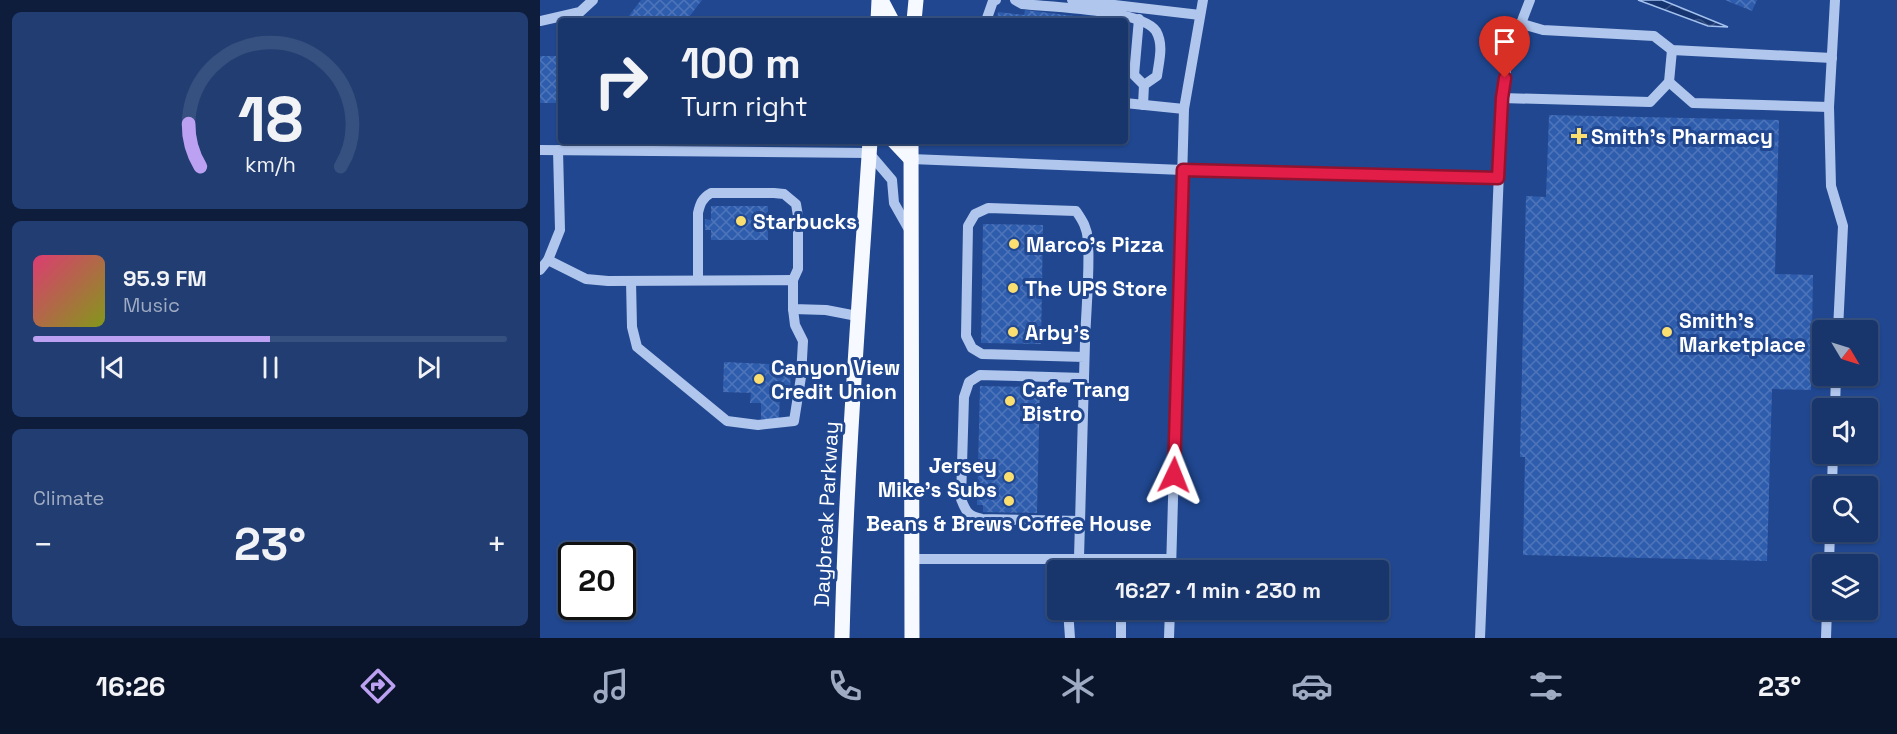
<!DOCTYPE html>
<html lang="en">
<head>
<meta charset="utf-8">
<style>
  :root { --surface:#18356c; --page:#213d72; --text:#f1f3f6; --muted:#9fabc2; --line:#36507f; --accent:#bca0f2 }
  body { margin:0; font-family:"Space Grotesk",sans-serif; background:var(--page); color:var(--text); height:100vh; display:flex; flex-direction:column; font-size:22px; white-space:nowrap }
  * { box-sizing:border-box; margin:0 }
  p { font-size:20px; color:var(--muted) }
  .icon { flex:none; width:33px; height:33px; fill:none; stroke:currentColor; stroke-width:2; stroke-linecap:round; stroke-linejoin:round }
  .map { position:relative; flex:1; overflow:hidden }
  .sheet { display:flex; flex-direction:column; gap:12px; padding:12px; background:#0d1d3b; width:540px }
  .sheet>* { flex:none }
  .guide { position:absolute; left:18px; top:18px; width:570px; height:126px; border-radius:6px; box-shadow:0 2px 4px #0004,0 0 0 2px var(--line); background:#18356c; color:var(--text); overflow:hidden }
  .needle { width:39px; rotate:128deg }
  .buttons { position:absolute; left:1272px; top:320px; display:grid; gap:12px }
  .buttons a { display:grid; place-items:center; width:66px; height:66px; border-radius:6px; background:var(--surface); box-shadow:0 2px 4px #0004,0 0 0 2px var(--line); font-size:30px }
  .speed { position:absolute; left:18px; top:542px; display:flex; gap:12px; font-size:30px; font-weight:700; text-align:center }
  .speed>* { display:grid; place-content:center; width:78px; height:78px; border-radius:50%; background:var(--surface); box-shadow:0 2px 4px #0004,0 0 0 2px var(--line); line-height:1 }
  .speed .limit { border:3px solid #111; border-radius:9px; background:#fff; color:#111 }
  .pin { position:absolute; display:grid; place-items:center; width:51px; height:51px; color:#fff; margin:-62px -26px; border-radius:50% 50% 50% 0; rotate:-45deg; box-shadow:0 0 6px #0007 }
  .pin .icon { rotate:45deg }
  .me { position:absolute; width:66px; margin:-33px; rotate:2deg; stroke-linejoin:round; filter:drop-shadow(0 0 4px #0008) }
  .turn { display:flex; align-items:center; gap:21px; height:126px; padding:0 24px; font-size:27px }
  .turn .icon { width:78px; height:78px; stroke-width:2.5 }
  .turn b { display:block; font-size:42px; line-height:51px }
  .big { font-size:45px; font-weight:700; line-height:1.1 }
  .sheet .widget { flex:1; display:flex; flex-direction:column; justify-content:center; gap:9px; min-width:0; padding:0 21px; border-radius:9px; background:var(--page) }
  .sheet .dial { align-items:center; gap:0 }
  .dial svg { height:156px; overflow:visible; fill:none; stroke:var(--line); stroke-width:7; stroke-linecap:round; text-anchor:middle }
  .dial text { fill:var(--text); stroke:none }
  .song { display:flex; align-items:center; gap:18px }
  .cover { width:72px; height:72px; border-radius:9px; background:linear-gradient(135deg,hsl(340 70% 55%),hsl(70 70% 35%)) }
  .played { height:6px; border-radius:3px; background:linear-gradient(90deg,var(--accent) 50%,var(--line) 50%) }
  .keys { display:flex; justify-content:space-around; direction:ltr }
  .heat { display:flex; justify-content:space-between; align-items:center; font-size:33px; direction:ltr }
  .trip { position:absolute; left:507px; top:560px; width:342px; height:60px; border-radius:6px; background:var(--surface); box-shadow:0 2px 4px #0004,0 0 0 2px var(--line); font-weight:700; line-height:60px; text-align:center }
  .tab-bar { display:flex; height:96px; justify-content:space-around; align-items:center; background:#0a152b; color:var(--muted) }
  .tab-bar .icon { width:42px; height:42px }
  .tab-bar .current { color:var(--accent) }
  .tab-bar b { font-size:27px; color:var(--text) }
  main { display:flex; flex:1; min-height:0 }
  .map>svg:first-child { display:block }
  .water { fill:url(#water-waves); stroke:#a3c0ee; stroke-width:1.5 }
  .building { fill:url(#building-cross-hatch) }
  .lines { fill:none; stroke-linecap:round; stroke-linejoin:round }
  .minor { stroke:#b0c6ed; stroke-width:10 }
  .major { stroke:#f6f9ff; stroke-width:15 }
  .route-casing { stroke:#92132f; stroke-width:15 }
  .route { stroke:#e11d48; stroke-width:10 }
  .poi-dot { fill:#fbde70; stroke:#204790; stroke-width:2 }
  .labels { text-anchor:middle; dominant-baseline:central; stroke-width:6; stroke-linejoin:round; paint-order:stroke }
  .poi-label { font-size:21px; font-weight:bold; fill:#fff; stroke:#204790; text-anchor:start }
  .street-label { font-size:21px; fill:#fff; stroke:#204790 }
</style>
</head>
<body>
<main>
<section class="sheet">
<div class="widget dial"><svg viewBox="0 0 100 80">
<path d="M14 69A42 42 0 1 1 86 69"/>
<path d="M14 69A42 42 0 0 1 8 47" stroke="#bca0f2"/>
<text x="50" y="56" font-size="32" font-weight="700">18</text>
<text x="50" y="72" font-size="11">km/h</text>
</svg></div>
<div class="widget">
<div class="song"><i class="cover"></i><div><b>95.9 FM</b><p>Music</p></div></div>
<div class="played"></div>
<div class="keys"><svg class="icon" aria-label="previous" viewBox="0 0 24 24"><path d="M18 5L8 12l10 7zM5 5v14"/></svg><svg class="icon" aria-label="pause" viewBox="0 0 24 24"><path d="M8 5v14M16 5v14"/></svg><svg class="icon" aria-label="next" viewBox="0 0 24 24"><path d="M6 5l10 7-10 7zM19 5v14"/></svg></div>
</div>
<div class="widget"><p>Climate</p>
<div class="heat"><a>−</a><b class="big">23°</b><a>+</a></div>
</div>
</section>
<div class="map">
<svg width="1357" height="638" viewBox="0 0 1357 638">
  <defs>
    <pattern id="water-waves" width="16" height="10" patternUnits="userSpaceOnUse" patternTransform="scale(1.5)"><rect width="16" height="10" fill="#16346f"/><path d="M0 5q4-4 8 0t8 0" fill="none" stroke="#395285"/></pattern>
    <pattern id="building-cross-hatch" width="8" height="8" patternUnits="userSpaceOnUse" patternTransform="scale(1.5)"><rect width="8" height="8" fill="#2f5dad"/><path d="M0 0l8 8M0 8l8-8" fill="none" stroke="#4e75b9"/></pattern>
  </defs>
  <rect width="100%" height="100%" fill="#204790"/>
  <!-- water -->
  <polygon class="water" points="1098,0 1122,0 1188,27 1168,26"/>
  <!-- building -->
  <g class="building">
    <polygon points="101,0 162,0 146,21 85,21"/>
    <polygon points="1185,0 1217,0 1212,11"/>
    <polygon points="485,10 567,20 567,21 457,21 458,12 484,15"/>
    <rect x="0" y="56" width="21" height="47"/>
    <polygon points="1009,115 1239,120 1235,274 1273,275 1271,390 1232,389 1227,561 983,555 985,457 980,457 986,196 1006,197"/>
    <polygon points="171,206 228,206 228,240 171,240 171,230 165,230 165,219 171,220"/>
    <polygon points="443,224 503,225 501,344 441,343"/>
    <polygon points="184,362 251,365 250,395 240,394 239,420 221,419 221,403 210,403 211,393 183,392"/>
    <polygon points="440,386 500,387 497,513 443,512 443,505 437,505"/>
  </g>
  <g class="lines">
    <!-- minor -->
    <g class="minor">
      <path d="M475,0L482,4C509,7 601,9 616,31C624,45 619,61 617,76L604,85L603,105"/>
      <polyline points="532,0 660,15"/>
      <polyline points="1295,0 1289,107 1291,186 1303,226 1298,330"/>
      <polyline points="599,19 594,75 604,85"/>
      <polyline points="0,21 40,12 53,0"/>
      <polyline points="446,21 453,1 456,0"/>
      <polyline points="982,24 1003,30 1114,36 1132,50 1292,58"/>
      <polyline points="1129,82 1153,103 1289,107"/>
      <polyline points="962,98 1110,102 1129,82 1132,50"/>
      <polyline points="585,103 644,109"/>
      <polyline points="0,150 329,153 352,180 354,203 371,233"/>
      <polyline points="371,159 643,170 958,178"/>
      <polyline points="8,260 46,279 68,281 253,280 253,309 286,310 317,316"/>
      <polyline points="0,270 8,260 20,230 18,150"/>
      <path d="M158,280V213C160,204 162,198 171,193H234L244,194L256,204L258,216V269L253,280"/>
      <polyline points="91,281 92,327 97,347 187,421 218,425 254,421 261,377 263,341 255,325 253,309"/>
      <polyline points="1295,408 1296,375"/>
      <polyline points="1292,486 1293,453"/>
      <path d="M540,521L442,519C428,516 426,512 421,499L424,397L429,382L440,375L544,378"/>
      <path d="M539,558C541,486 543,414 545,342C546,310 550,271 548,240C547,228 543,221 536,211L448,208L435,214L428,226L426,336L432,348L442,354L544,357"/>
      <polyline points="372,559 631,559"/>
      <polyline points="1289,564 1290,531"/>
      <polyline points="631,570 644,109 663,0"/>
      <polyline points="528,609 530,638"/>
      <polyline points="545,609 581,610 581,638"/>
      <polyline points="629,638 630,609"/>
      <polyline points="940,638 962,98 968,57 990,0"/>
      <polyline points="1286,638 1287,609"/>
    </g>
    <!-- major -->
    <g class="major">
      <polyline points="341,0 352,21"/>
      <polyline points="338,21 339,0"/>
      <polyline points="374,21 376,0"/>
      <polyline points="354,141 371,159"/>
      <polyline points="371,141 372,638"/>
      <path d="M302,638C306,472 319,307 330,141"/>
    </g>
  </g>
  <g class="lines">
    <defs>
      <polyline id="route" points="634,475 643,170 958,178 962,98 965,78"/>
    </defs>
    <!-- route casing -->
    <use href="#route" class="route-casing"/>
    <!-- route -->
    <use href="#route" class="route"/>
  </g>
  <!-- markers -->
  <g class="poi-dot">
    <path d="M1036 127h6v6h6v6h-6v6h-6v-6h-6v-6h6z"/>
    <circle cx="201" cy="221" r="6"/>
    <circle cx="474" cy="244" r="6"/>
    <circle cx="473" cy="288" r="6"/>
    <circle cx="473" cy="332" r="6"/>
    <circle cx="1127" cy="332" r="6"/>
    <circle cx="219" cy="379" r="6"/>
    <circle cx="470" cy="401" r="6"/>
    <circle cx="469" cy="477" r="6"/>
    <circle cx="469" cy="501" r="6"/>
  </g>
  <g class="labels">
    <!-- poi labels -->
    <g class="poi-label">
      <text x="1051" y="136">Smith's Pharmacy</text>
      <text x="213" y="221">Starbucks</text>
      <text x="486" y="244">Marco's Pizza</text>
      <text x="485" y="288">The UPS Store</text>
      <text x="1139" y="320">Smith's<tspan x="1139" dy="24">Marketplace</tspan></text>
      <text x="485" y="332">Arby's</text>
      <text x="231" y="367">Canyon View<tspan x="231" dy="24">Credit Union</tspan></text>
      <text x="482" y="389">Cafe Trang<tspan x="482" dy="24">Bistro</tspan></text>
      <text x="457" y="465" text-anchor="end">Jersey<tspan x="457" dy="24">Mike's Subs</tspan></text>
      <text x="469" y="523" text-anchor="middle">Beans &amp; Brews Coffee House</text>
    </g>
    <!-- street labels -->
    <g class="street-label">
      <text transform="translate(286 514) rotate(-87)">Daybreak Parkway</text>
    </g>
  </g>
</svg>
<div class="buttons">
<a><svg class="needle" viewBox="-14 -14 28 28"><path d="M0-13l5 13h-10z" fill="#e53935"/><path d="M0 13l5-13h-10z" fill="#9fabc2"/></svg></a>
<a><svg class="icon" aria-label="sound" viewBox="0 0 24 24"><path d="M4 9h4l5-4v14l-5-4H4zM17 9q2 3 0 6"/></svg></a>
<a><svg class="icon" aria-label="search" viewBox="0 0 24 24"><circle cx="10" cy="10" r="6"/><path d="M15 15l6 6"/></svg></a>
<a><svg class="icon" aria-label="layers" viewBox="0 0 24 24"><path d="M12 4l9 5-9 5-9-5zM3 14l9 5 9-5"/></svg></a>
</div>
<div class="speed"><div class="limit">20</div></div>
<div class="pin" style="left:965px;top:78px;background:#d93025"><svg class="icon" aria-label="arrive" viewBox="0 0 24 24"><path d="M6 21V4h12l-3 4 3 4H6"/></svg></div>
<svg class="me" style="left:634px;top:475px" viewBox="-20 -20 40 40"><path d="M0-17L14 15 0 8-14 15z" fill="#e11d48" stroke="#fff" stroke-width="4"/></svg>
<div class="trip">16:27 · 1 min · 230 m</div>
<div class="guide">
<div class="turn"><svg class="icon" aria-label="right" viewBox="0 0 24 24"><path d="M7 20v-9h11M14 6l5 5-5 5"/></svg><div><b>100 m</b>Turn right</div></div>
</div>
</div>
</main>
<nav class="tab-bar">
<b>16:26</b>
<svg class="icon current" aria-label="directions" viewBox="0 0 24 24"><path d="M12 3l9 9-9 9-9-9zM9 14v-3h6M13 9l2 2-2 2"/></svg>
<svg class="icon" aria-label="music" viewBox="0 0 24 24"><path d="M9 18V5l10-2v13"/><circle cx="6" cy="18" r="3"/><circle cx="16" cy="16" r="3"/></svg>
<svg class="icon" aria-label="phone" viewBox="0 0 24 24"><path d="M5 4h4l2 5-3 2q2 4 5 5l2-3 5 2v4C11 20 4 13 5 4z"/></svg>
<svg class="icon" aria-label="climate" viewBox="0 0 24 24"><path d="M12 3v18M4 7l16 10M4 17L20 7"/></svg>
<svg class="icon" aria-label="car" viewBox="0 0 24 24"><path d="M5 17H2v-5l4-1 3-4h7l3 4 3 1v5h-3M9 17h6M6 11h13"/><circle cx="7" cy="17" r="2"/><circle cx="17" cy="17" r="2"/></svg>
<svg class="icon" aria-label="filters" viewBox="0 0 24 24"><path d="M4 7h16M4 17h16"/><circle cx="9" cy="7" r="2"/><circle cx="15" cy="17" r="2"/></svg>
<b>23°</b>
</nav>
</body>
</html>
